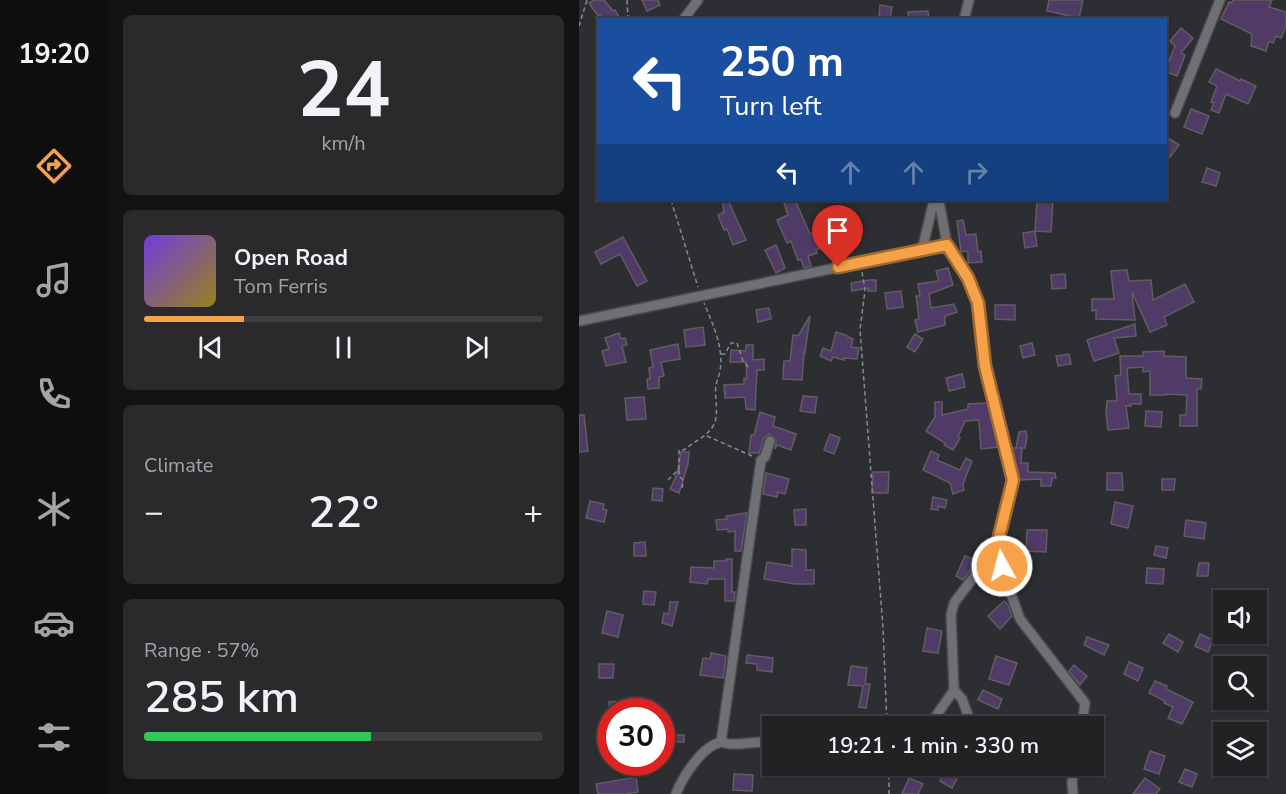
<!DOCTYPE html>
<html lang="en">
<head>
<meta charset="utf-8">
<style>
  :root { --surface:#222225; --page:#2a2a2d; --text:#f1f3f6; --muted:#a2a4a7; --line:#3f3f42; --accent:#f7a248 }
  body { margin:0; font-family:"Nunito Sans",sans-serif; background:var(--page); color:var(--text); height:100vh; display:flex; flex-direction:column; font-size:22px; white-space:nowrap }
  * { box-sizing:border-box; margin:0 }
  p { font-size:20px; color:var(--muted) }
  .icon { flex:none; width:33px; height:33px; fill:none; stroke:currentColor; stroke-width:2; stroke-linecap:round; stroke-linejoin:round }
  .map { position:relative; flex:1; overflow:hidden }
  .side { display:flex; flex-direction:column; gap:15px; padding:15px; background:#131314; width:471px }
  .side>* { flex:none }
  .hud { position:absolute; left:18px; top:18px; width:570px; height:183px; border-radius:0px; box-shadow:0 2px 4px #0004,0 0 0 2px var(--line); background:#1a4fa0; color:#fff; overflow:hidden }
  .fabs { position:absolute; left:634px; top:590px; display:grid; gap:12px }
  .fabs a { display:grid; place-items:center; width:54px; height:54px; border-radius:0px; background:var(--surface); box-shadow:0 2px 4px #0004,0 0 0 2px var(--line); font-size:30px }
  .speed { position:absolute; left:18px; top:698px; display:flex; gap:12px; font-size:30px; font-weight:700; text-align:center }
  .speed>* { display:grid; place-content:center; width:78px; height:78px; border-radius:50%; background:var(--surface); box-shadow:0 2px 4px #0004,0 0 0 2px var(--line); line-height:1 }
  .speed .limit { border:9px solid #d22; background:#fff; color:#111 }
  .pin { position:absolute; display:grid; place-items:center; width:51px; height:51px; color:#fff; margin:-62px -26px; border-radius:50% 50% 50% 0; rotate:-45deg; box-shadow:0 0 6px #0007 }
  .pin .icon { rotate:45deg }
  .me { position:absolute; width:66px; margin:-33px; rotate:353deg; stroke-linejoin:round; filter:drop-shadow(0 0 4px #0008) }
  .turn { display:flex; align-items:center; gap:21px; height:126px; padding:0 24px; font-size:27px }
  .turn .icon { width:78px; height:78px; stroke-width:2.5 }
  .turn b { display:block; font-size:42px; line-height:51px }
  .lanes { display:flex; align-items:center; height:57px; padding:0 24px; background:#0003; justify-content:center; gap:30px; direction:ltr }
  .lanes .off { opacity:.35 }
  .big { font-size:45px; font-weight:600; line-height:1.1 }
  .side .card { flex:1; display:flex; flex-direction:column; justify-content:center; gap:9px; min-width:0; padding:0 21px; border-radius:9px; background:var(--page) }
  .side .dial { align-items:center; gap:0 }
  .dial b { font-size:78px; line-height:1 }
  .song { display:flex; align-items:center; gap:18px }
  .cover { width:72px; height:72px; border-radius:9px; background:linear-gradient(135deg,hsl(260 70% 55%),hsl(50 70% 35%)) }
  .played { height:6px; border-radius:3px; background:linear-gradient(90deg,var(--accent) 25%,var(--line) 25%) }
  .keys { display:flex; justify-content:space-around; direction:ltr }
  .heat { display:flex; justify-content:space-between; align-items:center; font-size:33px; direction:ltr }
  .charge { height:9px; border-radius:4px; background:linear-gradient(90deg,#34c759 57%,var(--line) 0) }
  .trip { position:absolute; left:183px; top:716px; width:342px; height:60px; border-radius:0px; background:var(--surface); box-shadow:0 2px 4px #0004,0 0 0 2px var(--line); font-weight:600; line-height:60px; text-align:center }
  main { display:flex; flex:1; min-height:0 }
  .menu { display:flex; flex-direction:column; width:108px; justify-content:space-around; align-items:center; background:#0e0e0f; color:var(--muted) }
  .menu .icon { width:42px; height:42px }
  .menu .selected { color:var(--accent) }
  .menu b { font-size:27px; color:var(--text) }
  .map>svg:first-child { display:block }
  .building { fill:#4f3b66; stroke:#605e62; stroke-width:1.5 }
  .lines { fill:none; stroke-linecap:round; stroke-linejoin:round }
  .minor-casing { stroke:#49494c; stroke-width:12 }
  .path { stroke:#898a8c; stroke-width:1.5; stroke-dasharray:4.5 3; stroke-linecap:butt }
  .minor { stroke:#6f7074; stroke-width:9 }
  .route-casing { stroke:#a1692f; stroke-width:15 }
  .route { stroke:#f7a248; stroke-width:10 }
</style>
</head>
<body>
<main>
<nav class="menu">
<b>19:20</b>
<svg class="icon selected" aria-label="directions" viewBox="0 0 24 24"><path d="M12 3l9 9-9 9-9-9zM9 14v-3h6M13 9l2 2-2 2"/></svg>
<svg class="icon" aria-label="music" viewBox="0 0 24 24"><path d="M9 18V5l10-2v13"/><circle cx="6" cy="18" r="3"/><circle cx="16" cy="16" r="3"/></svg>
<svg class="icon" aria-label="phone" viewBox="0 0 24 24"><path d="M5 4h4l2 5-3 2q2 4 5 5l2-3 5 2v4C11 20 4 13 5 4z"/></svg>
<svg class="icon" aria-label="climate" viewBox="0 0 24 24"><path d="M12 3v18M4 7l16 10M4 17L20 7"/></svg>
<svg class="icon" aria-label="car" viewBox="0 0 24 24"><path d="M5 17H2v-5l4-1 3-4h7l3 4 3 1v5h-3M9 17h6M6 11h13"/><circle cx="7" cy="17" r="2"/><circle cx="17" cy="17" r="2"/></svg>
<svg class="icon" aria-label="filters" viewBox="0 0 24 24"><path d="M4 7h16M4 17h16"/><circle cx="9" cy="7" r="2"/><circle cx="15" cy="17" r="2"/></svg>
</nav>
<section class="side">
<div class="card dial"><b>24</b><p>km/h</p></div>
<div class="card">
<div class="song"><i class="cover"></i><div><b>Open Road</b><p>Tom Ferris</p></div></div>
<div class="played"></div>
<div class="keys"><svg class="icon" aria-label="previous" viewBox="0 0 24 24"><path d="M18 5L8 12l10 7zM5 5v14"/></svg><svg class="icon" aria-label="pause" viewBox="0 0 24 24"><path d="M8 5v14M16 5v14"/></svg><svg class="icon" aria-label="next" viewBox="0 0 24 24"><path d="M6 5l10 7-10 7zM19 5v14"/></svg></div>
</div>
<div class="card"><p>Climate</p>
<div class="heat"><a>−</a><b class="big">22°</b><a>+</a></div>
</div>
<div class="card"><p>Range · 57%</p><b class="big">285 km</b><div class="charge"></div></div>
</section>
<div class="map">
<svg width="707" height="794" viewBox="0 0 707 794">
  <rect width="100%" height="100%" fill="#2d2e31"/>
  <!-- building -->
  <g class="building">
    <polygon points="15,0 25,0 34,11 36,10 42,20 24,20 21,15 19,16 10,3"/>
    <polygon points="63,0 79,0 81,5 68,11"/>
    <polygon points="470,0 504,0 500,18 468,11"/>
    <polygon points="654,0 693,0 690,7 707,12 707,26 702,38 697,36 694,43 690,41 687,51 672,46 673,34 642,19 650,2 653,3"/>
    <polygon points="301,5 313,7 311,19 300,18"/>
    <polygon points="349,11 350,20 330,20 329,12"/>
    <polygon points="602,28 614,38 602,53 606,55 598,76 586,71 596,46 591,41"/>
    <polygon points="637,69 661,81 662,79 677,86 669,104 647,94 640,113 632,110 635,103 632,102 638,86 630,82"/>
    <polygon points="612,109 630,116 623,134 605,127"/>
    <polygon points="586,136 600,145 591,157 586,154"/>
    <polygon points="628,168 641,173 637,186 623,182"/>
    <polygon points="143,200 149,200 167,240 154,245 148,229 145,230 139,215 145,212"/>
    <polygon points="204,200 216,200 231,234 259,221 266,237 237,250 238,253 229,256 232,266 225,268 222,259 219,260 212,241 208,243 198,220 209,215"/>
    <polygon points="458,200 474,200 472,232 456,231"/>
    <polygon points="384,220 387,235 397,234 399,252 402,251 403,262 389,263 389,251 382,252 378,221"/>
    <polygon points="456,231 458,246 446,248 444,233"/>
    <polygon points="44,237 68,281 58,286 41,254 22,264 16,252"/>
    <polygon points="197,245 206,268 197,273 186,250"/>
    <polygon points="369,268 374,285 350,294 352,308 375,304 378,312 366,316 366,325 339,332 336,320 340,319 337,296 341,296 339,284 360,281 357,271"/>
    <polygon points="548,270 550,281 572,280 574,300 606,284 615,302 585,317 588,325 571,332 553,292 556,320 517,319 517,310 513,311 513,299 535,299 532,271"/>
    <polygon points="486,274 487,288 473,289 472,275"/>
    <polygon points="290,280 297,280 297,291 289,291 289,288 273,291 272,283"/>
    <polygon points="322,291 324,307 308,309 306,293"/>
    <polygon points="416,305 436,305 436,320 416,319"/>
    <polygon points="190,308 192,319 179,322 177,310"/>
    <polygon points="231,316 226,353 225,352 223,380 204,379 205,361 211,361 214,335 219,336"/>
    <polygon points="556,324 557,336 535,338 540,353 515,361 508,340"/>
    <polygon points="124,327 126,345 107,347 105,330"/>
    <polygon points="257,332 269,336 269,337 274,339 272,347 280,348 278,359 265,358 265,360 254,357 252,361 241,356 244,348 252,351"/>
    <polygon points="40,333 42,339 46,338 48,345 43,346 47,362 27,366 23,351 30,349 26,338"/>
    <polygon points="336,334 344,339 336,352 328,347"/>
    <polygon points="453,343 456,355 444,358 441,346"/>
    <polygon points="99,344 101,359 82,362 85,376 80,377 80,388 69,389 68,379 71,379 70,368 74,367 71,350"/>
    <polygon points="167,345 174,345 174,360 185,359 185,370 178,370 176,410 167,409 166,397 146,398 145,385 165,384 165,378 168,379 167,362 151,362 152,350 167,351"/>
    <polygon points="585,351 585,356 607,357 607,378 623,379 622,389 618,389 618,426 601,426 601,415 607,415 608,395 587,394 587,395 571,395 571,371 564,372 564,367 548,368 550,394 562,394 562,404 551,404 552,406 547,406 550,428 529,430 527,412 528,401 538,401 536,376 542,375 541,356 564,356 564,352"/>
    <polygon points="490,354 492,364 479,366 477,356"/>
    <polygon points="383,374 386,387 370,391 367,378"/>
    <polygon points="224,396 238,397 236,413 221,411"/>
    <polygon points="65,397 67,419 48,420 46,398"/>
    <polygon points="356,402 363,402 363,415 389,409 389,404 409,403 419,447 402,449 400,420 386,421 379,437 381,438 374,450 365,445 366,443 347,431 356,417"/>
    <polygon points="567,411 583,412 582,427 566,426"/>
    <polygon points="181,412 196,417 194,426 217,434 212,450 198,445 196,449 197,439 190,434 185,438 180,453 170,453 172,435 175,435"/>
    <polygon points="0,415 5,415 9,451 0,452"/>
    <polygon points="447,431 448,437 446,448 439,448 443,448 442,463 449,463 449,472 476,473 477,478 473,478 472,486 462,486 462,479 441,480 433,448 437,448 440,432"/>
    <polygon points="251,434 261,438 255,454 245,450"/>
    <polygon points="352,451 360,455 358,460 381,470 387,458 393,461 384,484 385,490 374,494 371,483 344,470"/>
    <polygon points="102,452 110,452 109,464 100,493 91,489 98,474"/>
    <polygon points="294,472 310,472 309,493 293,493"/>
    <polygon points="187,473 210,479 206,494 199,492 198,497 184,494"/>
    <polygon points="528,473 543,473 544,490 528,490"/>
    <polygon points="583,479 596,479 595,490 583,490"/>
    <polygon points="74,488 84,489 83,501 73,500"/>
    <polygon points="354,497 368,500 366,508 359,506 359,510 352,509"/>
    <polygon points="11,501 25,504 24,509 28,510 25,522 7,518"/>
    <polygon points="536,502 554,506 549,528 532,524"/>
    <polygon points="227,509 227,525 216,525 215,510"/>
    <polygon points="168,513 162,551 156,551 156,531 149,532 149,529 138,530 137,520 148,519 147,516"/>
    <polygon points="607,520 627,523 625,539 605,536"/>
    <polygon points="448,530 468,530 467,552 447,551"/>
    <polygon points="66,542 67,556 55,556 55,543"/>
    <polygon points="577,546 589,548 587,558 575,555"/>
    <polygon points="213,549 227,550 227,570 235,570 235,584 216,584 185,579 188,562 213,566"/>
    <polygon points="386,556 398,561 384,580 377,576"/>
    <polygon points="147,559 153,559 153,592 156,592 155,601 146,601 146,579 129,579 128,584 111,582 112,567 135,568 135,561 147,561"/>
    <polygon points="620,563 630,563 629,576 618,576"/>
    <polygon points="568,568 585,569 584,584 567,583"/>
    <polygon points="65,591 77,592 75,605 64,604"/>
    <polygon points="425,601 429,605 433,616 421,629 409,616"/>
    <polygon points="91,602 99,602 93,626 83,623 85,613 90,614"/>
    <polygon points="28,611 44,615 39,637 23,633"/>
    <polygon points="348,628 363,631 359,653 344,651"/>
    <polygon points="590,634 604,642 599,652 584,643"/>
    <polygon points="621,634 634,640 629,652 616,646"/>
    <polygon points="508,637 530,645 525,655 505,645"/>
    <polygon points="132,653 147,656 144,678 121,675 124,658 131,659"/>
    <polygon points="168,655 194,658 193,672 178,670 178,664 167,663"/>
    <polygon points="417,656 438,663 430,685 410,679"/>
    <polygon points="550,662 564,668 559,681 545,674"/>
    <polygon points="20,664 35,664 34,678 20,678"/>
    <polygon points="495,665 508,676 501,685 490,671"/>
    <polygon points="272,666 288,668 286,684 291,684 287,708 280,707 284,686 269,685"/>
    <polygon points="576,681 588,686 587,689 614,702 603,724 589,718 594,707 585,703 586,701 570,693"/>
    <polygon points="404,690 423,699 419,709 399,700"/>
    <polygon points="47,701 65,703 65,711 31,711 30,702"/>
    <rect x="86" y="735" width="19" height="7"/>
    <polygon points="571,751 586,756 580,774 565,769"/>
    <polygon points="606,769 618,774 613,787 600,782"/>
    <polygon points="367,770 379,777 373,788 361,781"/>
    <polygon points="155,774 174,775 173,791 154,790"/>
    <polygon points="57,777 59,792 46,794 19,794 17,784"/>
    <polygon points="330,778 344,784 339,794 323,794"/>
    <polygon points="566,778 581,789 577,794 554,794"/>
  </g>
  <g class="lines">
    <defs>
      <g id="minor">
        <polyline points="104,20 119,0"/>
        <polyline points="385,20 390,0"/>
        <polyline points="596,113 641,0"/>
        <polyline points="343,250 355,200"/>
        <polyline points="0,321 368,245"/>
        <polyline points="416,549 441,619 506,703 503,726"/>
        <polyline points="375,690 383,699 393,726"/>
        <polyline points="350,726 375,690 372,615 375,603 416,549 434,480 407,366 399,303 389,278 368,245 360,200"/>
        <polyline points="142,742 182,460 186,457 191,441"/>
        <polyline points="307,765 310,765"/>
        <path d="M97,794C103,778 123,746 142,742C142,742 150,744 151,744C165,744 180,742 194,741"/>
        <polyline points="494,794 493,782 496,765"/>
      </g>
    </defs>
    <!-- minor casing -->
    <use href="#minor" class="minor-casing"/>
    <!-- path -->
    <g class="path">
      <polyline points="48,0 49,20"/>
      <polyline points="0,26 8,0"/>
      <polyline points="92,200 119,287"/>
      <polyline points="283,272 286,290 281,330 304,628 308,726"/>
      <polyline points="142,354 146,354 152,343 158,343 164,361 171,369"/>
      <polyline points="128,436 173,456"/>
      <polyline points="100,470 100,476 104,480 103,490"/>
      <path d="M89,480L100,469V450H105C115,441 127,438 134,426C141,415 135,397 137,385C138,380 140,376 141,371C145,347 134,325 125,303"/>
      <polyline points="310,775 310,794"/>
    </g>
    <!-- minor -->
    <use href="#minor" class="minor"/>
  </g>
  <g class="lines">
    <defs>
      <polyline id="route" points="259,267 368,245 389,278 399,303 406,366 434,480 417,549 423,566"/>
    </defs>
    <!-- route casing -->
    <use href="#route" class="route-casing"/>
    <!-- route -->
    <use href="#route" class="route"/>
  </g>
</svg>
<div class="fabs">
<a><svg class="icon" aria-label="sound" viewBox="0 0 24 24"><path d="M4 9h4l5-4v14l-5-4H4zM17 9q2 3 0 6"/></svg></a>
<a><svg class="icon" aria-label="search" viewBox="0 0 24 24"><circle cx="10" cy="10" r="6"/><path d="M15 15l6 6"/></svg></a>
<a><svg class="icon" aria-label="layers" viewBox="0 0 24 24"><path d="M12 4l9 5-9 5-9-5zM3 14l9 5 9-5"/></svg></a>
</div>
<div class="speed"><div class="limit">30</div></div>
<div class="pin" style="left:259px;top:267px;background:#d93025"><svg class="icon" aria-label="arrive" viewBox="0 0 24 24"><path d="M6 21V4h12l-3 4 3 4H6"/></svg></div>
<svg class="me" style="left:423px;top:566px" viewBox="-20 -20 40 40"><circle r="17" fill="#f7a248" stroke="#fff" stroke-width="3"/><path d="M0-11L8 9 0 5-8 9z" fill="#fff"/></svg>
<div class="trip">19:21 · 1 min · 330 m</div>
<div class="hud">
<div class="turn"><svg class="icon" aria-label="left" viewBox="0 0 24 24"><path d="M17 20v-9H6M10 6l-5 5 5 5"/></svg><div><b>250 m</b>Turn left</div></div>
<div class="lanes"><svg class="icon" aria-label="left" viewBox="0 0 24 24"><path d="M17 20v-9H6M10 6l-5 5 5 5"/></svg><svg class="icon off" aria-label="ahead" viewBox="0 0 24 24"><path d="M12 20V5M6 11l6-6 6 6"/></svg><svg class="icon off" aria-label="ahead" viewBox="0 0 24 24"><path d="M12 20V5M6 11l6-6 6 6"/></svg><svg class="icon off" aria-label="right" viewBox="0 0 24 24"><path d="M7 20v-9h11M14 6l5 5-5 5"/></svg></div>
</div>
</div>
</main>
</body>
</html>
